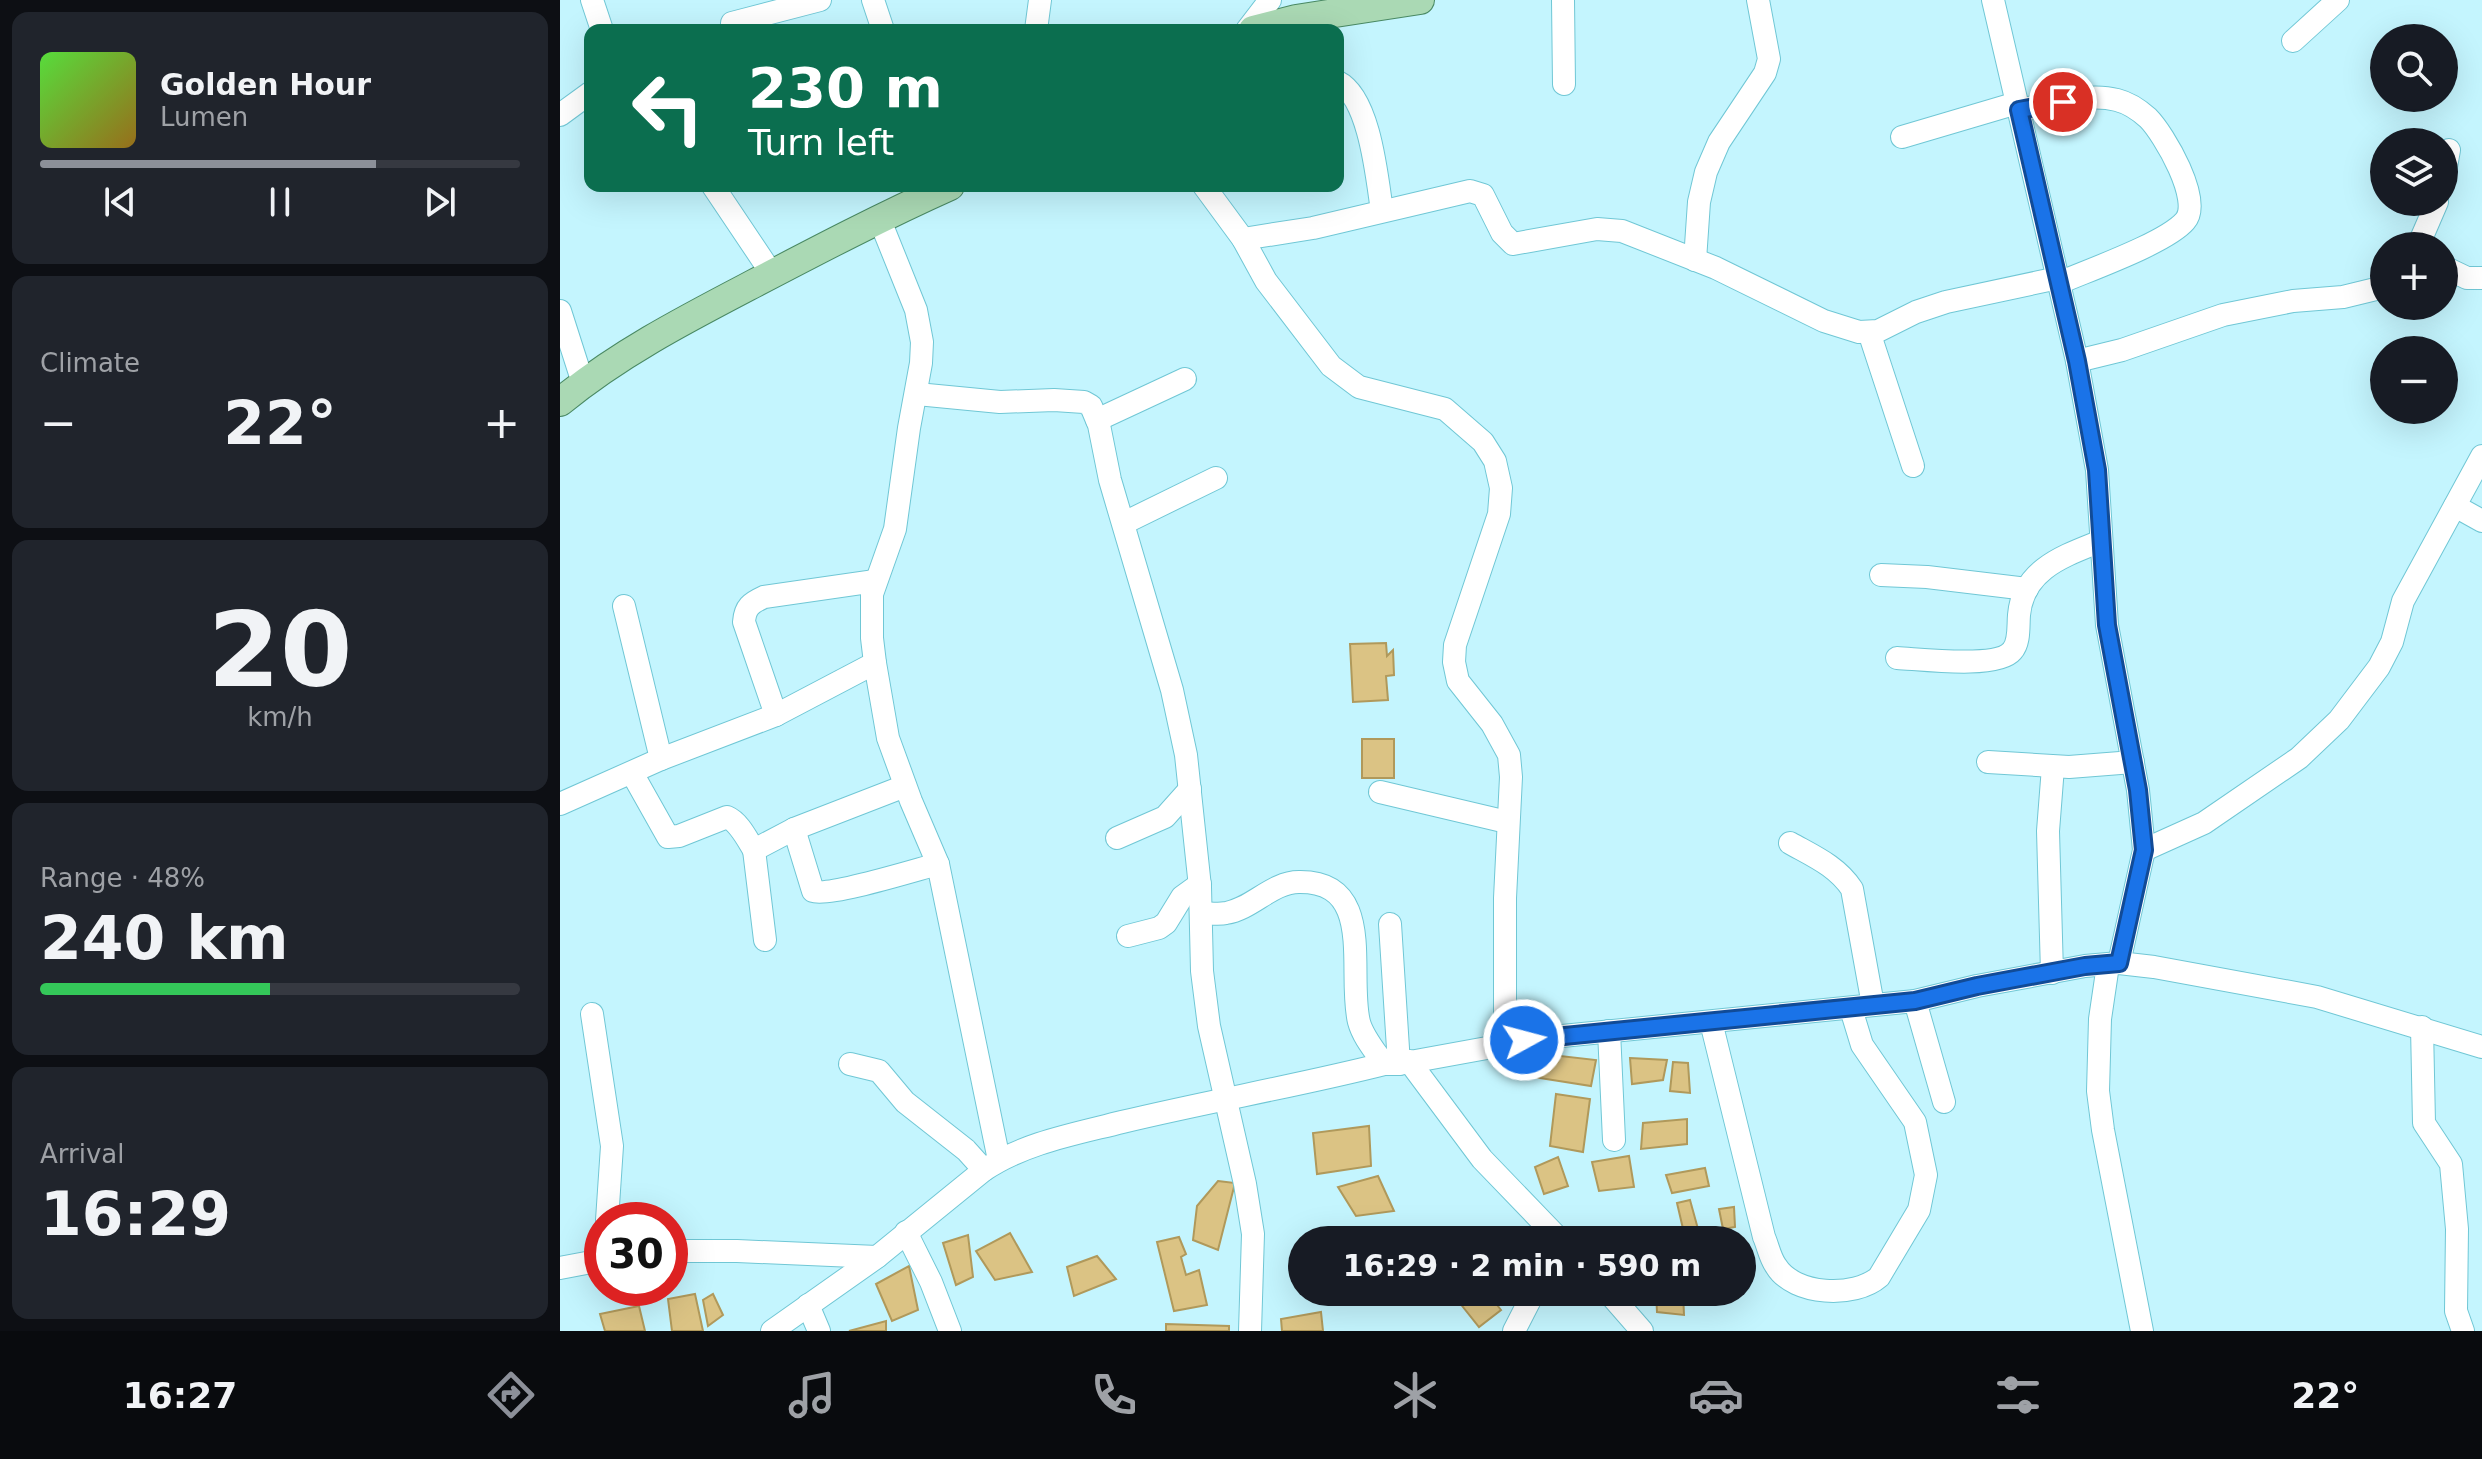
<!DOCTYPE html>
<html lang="en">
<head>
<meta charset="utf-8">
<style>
  :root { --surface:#171b24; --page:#20242c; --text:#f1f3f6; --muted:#9ea1a6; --line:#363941; --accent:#8c9099 }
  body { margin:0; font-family:"DejaVu Sans",sans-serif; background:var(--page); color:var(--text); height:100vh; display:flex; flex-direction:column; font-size:30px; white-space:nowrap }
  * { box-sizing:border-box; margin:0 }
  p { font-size:26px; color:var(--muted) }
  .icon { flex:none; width:44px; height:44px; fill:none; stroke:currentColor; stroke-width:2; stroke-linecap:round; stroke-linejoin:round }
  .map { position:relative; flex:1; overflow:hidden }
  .sheet { display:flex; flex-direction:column; gap:12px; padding:12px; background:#0d0f14; width:560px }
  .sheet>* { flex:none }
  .banner { position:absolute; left:24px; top:24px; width:760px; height:168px; border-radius:16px; box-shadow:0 8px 32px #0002; background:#0b6e4f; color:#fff; overflow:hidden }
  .tools { position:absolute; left:1810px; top:24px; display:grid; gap:16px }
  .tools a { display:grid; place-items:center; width:88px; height:88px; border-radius:50%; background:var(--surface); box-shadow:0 8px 32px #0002; font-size:40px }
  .speed { position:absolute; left:24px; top:1202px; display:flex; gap:16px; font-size:40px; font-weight:700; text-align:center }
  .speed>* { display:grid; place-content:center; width:104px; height:104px; border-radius:50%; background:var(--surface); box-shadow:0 8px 32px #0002; line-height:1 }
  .speed .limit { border:12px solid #d22; background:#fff; color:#111 }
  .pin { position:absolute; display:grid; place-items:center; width:68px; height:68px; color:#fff; margin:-34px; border:4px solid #fff; border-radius:50%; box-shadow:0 2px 8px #0007 }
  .me { position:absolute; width:88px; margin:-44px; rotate:83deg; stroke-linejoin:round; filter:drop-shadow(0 0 6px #0008) }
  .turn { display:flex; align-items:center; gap:28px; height:168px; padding:0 32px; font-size:36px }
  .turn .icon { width:104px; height:104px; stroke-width:2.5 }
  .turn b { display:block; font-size:56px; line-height:68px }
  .big { font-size:60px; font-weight:700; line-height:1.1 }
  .sheet .tile { flex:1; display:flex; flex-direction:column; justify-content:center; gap:12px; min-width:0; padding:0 28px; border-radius:16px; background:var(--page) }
  .sheet .dial { align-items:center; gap:0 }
  .dial b { font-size:104px; line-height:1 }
  .song { display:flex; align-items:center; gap:24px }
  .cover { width:96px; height:96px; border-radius:12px; background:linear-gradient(135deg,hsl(110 70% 55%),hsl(40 70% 35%)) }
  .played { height:8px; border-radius:4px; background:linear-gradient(90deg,var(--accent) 70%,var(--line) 70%) }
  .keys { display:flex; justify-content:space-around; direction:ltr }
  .heat { display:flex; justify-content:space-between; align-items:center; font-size:44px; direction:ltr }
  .charge { height:12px; border-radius:6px; background:linear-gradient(90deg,#34c759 48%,var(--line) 0) }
  .trip { position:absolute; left:728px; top:1226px; width:468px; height:80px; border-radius:40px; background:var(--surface); box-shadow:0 8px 32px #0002; font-weight:700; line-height:80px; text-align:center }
  .dock { display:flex; height:128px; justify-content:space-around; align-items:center; background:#090b0e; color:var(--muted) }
  .dock .icon { width:56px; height:56px }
  .dock .active { color:var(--accent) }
  .dock b { font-size:36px; color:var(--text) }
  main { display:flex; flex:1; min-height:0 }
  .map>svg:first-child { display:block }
  .building { fill:#dbc384; stroke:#b0995b; stroke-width:2 }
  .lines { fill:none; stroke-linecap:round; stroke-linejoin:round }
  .minor-casing { stroke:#70c7d5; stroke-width:24 }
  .major-casing { stroke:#498963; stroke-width:30 }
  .minor { stroke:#fff; stroke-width:22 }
  .major { stroke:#aad9b4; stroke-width:28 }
  .route-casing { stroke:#114b97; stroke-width:20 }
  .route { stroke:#1a73e8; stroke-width:14 }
</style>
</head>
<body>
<main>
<section class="sheet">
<div class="tile">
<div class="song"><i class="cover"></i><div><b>Golden Hour</b><p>Lumen</p></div></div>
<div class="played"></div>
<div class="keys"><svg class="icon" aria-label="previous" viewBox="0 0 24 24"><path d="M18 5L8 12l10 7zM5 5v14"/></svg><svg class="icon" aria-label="pause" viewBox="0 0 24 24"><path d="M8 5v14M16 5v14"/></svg><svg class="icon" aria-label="next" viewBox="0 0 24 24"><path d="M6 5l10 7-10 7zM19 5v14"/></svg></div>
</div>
<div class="tile"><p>Climate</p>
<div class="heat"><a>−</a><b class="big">22°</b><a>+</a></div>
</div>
<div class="tile dial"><b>20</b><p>km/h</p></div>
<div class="tile"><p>Range · 48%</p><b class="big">240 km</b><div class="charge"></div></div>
<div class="tile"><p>Arrival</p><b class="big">16:29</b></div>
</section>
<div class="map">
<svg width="1922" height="1331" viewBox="0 0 1922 1331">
  <rect width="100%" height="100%" fill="#c4f5fe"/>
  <!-- building -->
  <g class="building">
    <polygon points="826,643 827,656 833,650 834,675 826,676 828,700 793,702 790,644"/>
    <rect x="802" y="739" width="32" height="39"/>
    <polygon points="965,1052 1036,1060 1031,1086 961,1075"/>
    <polygon points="1070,1058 1107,1060 1103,1080 1072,1084"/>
    <polygon points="1113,1062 1128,1063 1130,1093 1110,1091"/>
    <polygon points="996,1094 1030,1099 1023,1152 990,1146"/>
    <polygon points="1127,1119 1127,1144 1081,1149 1083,1123"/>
    <polygon points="809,1126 811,1166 757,1174 753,1133"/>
    <polygon points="1069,1156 1074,1187 1039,1191 1032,1162"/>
    <polygon points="998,1157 1008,1186 984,1194 975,1167"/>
    <polygon points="1145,1168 1149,1186 1112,1193 1106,1175"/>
    <polygon points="818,1176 834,1211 796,1216 778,1187"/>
    <polygon points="658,1181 675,1183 658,1250 633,1240 637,1206"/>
    <polygon points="1130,1200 1138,1229 1124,1233 1117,1203"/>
    <polygon points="1174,1207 1175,1227 1163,1229 1159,1209"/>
    <polygon points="450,1233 472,1272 435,1280 416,1251"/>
    <polygon points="408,1235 413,1277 396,1285 383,1243"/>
    <polygon points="619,1237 626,1254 621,1257 626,1275 639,1270 647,1305 614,1311 597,1242"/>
    <polygon points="537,1256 556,1279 514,1296 507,1267"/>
    <polygon points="349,1266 358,1310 332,1321 316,1284"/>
    <polygon points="912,1292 927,1292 941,1310 919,1327 899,1302"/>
    <polygon points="1096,1292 1123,1292 1124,1315 1097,1312"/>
    <polygon points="135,1294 143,1331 112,1331 108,1299"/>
    <polygon points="153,1294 163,1315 148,1326 143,1300"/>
    <polygon points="79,1306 85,1331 45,1331 40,1314"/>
    <polygon points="761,1312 763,1331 722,1331 721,1319"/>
    <polygon points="326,1321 326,1331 289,1331"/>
    <polygon points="606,1324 669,1326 669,1331 606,1331"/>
  </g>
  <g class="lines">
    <defs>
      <g id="minor">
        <polyline points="32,0 42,30"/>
        <polyline points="313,0 323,30"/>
        <polyline points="1003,0 1004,84"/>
        <polyline points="1433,0 1517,361 1537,470 1547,625 1578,790 1584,850 1559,963"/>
        <polyline points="172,23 260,0"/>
        <polyline points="476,30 480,0"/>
        <polyline points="687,30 710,0"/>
        <polyline points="1733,41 1778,0"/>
        <path d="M778,82C810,98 817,178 822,211"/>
        <path d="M1459,110C1489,105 1527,92 1557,100C1569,103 1578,109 1588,118C1604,134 1643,201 1625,221C1606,243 1529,270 1499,283"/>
        <polyline points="0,115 30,93"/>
        <polyline points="1342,137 1457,103"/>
        <polyline points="1884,178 1889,150"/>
        <polyline points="153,186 212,274"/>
        <polyline points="644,186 683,239 706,281 771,366 799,387 885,409 923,442 935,461 941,488 939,514 895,645 894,662 898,681 932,724 949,755 951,777 945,898 945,1043"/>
        <polyline points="319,218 356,310 362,342 361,363 349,428 335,529 312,594 312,638 315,663 328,738 351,801 378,864 439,1160"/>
        <polyline points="683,239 753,228 910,191 923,195 942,233 953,244 1037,229 1062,231 1156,268 1264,321 1299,332 1318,331 1356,312 1386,302 1498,278"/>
        <polyline points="1858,246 1877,202"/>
        <polyline points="1135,260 1139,202 1146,172 1159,142 1205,73 1209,59 1198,0"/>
        <polyline points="1884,267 1907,278 1922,278"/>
        <polyline points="0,311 23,383"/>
        <polyline points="1309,332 1353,466"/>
        <polyline points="1517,361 1562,350 1663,315 1733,301 1783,297 1824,287"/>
        <polyline points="357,394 440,402 494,400 524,402 531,406 539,425 550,480 612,690 626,755 640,887 642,971 649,1026 685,1184 693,1234 690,1331"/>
        <polyline points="537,420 625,379"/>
        <polyline points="1895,506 1922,521"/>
        <polyline points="564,523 656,478"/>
        <polyline points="1321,575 1367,577 1467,589"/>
        <polyline points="64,606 101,759"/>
        <path d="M1337,658C1360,659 1437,669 1452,651C1460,642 1458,626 1459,615C1463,569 1504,556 1541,541"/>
        <path d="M216,715L184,622C185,607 191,603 204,597L315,581"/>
        <polyline points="1428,762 1509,767 1573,762"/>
        <path d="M72,773L108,837L119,836L167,817C179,822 187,839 194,850L234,829L345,786"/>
        <polyline points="820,792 947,822"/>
        <polyline points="0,804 101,759 216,715 315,663"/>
        <path d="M234,829L253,891C269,897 355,870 378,864"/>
        <polyline points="557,838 605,817 630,789"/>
        <path d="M1230,843C1253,856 1277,866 1292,889L1313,1005"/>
        <polyline points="194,850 205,940"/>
        <polyline points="1584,850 1644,823 1739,758 1779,720 1819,667 1832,642 1843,601 1922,456"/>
        <path d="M641,913C649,913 658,915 666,913C692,909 712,882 739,882C817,881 787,973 799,1022C803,1037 815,1051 824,1064"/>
        <polyline points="830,924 839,1064"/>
        <polyline points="568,936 599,928 606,923 622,897 640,884"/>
        <polyline points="1548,965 1540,1019 1538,1091 1543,1130 1582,1331"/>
        <polyline points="1492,973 1488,831 1493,767"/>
        <polyline points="1355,1001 1384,1102"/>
        <polyline points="32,1014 52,1146 47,1220"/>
        <path d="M1151,1022L1204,1237C1208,1246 1210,1258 1216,1266C1234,1296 1295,1298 1319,1277L1359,1210L1366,1175L1355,1122L1302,1045L1291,1009"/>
        <polyline points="1862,1027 1864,1123 1891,1164 1897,1229 1896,1311 1903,1331"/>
        <polyline points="1049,1031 1054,1140"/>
        <polyline points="849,1061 922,1159 1000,1240"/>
        <polyline points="290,1064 319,1071 345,1102 406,1150 424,1170"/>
        <polyline points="346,1232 371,1282 390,1331"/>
        <polyline points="110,1251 177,1251 317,1257"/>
        <polyline points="0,1268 42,1260"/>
        <polyline points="1048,1292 1082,1331"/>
        <polyline points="248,1305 259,1331"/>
        <path d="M212,1331L317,1257L424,1170C464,1143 515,1134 562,1122C649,1101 737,1086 824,1064H839L982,1038L1355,1001L1417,986L1525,966L1559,963L1594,967L1757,997L1922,1047"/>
        <polyline points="954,1331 974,1292"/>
      </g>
      <g id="major">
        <polyline points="693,30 736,19 860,0"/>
        <path d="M0,402C58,354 126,319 193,284C258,250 323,216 390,186"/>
      </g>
    </defs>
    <!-- minor casing -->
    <use href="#minor" class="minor-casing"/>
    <!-- major casing -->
    <use href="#major" class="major-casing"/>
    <!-- minor -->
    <use href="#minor" class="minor"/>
    <!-- major -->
    <use href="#major" class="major"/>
  </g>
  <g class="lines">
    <defs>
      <polyline id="route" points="964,1040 1355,1001 1417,986 1525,966 1559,963 1584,850 1578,790 1547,625 1537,470 1517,361 1459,110 1503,102"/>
    </defs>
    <!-- route casing -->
    <use href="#route" class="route-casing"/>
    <!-- route -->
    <use href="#route" class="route"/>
  </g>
</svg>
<div class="tools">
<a><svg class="icon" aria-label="search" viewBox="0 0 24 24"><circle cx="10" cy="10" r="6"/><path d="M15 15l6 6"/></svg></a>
<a><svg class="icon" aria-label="layers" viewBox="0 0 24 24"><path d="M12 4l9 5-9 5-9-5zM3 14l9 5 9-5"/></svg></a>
<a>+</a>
<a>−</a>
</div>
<div class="speed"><div class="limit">30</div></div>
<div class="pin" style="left:1503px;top:102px;background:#d93025"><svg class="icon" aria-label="arrive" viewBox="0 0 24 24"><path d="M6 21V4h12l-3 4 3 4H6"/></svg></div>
<svg class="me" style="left:964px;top:1040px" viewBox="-20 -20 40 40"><circle r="17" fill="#1a73e8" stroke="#fff" stroke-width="3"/><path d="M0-11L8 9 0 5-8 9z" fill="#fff"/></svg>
<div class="trip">16:29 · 2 min · 590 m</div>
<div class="banner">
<div class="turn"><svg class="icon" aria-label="left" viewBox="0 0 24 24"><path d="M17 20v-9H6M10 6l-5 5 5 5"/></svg><div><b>230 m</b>Turn left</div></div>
</div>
</div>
</main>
<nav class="dock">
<b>16:27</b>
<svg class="icon active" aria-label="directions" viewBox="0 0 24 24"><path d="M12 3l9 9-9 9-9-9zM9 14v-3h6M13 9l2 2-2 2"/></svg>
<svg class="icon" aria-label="music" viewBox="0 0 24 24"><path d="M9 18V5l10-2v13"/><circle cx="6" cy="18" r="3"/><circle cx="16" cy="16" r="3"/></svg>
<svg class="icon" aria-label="phone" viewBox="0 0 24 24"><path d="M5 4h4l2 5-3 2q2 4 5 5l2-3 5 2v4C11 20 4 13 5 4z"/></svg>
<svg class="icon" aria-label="climate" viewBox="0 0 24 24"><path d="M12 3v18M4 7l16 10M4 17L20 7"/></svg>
<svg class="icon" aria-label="car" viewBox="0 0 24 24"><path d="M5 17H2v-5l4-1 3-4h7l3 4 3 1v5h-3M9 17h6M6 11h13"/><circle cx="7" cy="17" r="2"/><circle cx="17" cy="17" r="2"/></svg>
<svg class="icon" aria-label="filters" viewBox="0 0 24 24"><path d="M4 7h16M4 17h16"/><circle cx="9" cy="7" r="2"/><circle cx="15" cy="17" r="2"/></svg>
<b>22°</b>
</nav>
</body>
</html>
